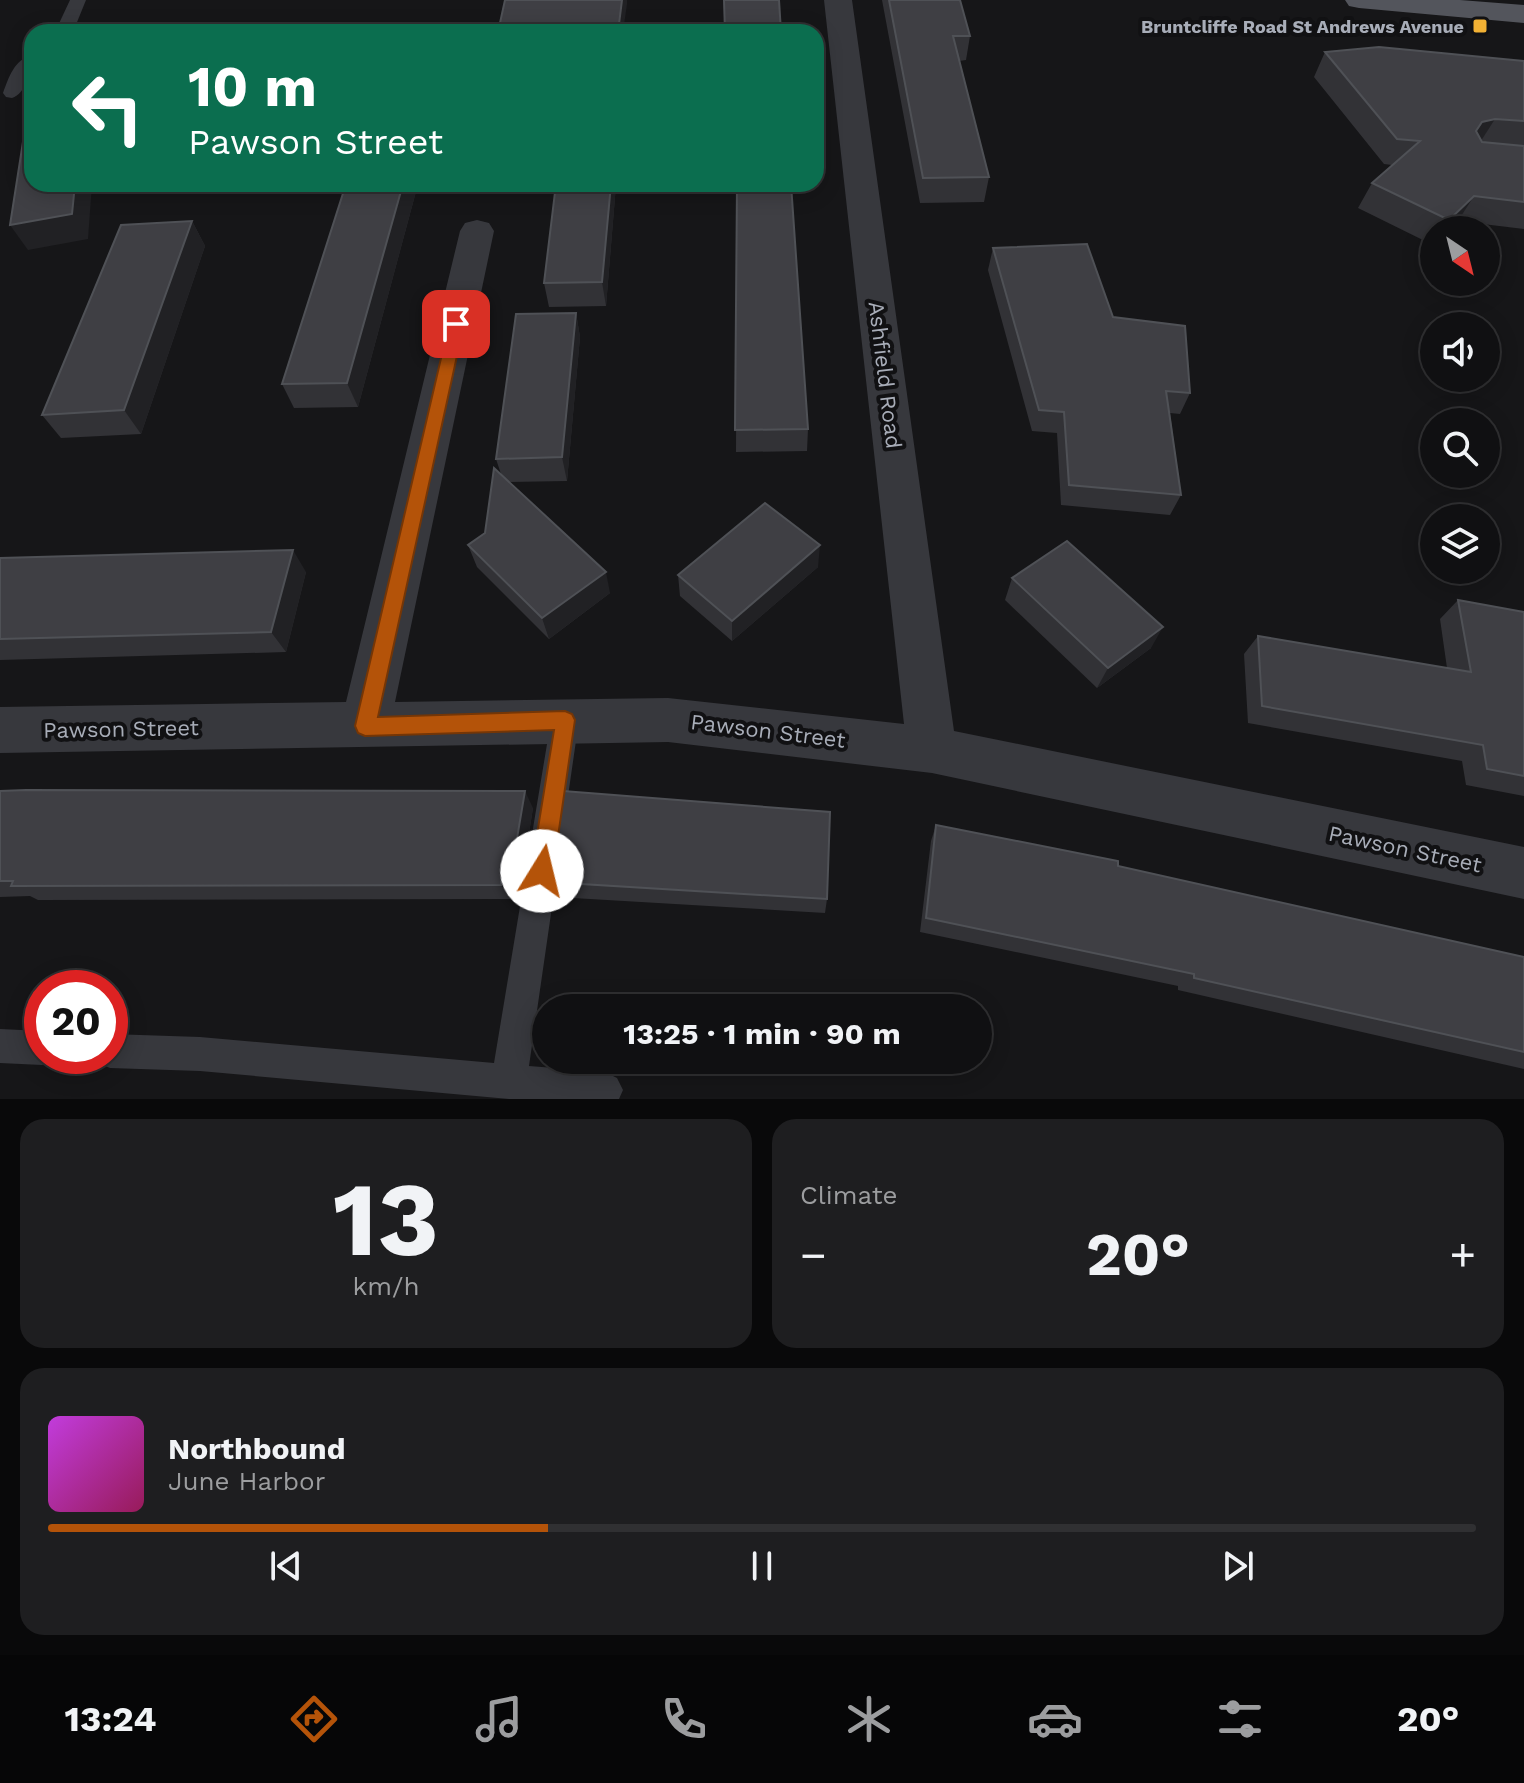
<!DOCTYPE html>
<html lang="en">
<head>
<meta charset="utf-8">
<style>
  :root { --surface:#101012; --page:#1e1e20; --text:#f1f3f6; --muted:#9c9d9f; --line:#303032; --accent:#b45309 }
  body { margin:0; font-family:"Work Sans",sans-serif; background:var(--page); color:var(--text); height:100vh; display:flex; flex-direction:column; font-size:30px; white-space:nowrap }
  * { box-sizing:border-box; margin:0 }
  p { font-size:26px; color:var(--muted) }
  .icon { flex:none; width:44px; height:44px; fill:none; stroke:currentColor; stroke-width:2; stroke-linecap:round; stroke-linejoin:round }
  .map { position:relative; height:1099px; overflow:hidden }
  .side { display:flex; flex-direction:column; gap:20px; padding:20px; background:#09090a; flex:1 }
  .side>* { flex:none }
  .top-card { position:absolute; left:24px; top:24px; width:800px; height:168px; border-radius:24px; box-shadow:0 4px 20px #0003,0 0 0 2px var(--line); background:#0b6e4f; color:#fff; overflow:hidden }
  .needle { width:52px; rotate:145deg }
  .fabs { position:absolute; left:1420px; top:216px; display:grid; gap:16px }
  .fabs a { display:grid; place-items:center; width:80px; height:80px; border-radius:50%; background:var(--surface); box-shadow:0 4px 20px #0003,0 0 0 2px var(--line); font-size:40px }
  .speed { position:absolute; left:24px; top:970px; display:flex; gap:16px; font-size:40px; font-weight:700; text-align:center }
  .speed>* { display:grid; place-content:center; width:104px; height:104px; border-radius:50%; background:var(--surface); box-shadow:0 4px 20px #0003,0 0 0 2px var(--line); line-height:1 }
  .speed .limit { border:12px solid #d22; background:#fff; color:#111 }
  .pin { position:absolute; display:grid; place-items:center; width:68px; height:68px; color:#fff; margin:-34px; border-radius:16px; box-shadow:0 4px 12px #0006 }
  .me { position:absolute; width:88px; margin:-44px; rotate:9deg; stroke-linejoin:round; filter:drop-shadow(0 0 6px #0008) }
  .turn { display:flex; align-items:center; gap:28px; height:168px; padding:0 32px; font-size:36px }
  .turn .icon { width:104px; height:104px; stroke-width:2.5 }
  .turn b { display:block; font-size:56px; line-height:68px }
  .big { font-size:60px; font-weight:700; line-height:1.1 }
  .side .widget { flex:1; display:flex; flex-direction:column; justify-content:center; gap:12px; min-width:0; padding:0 28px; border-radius:24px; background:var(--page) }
  .side .dial { align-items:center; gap:0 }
  .dial b { font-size:104px; line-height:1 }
  .song { display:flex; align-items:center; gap:24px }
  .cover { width:96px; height:96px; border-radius:12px; background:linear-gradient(135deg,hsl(290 70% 55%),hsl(330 70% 35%)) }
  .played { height:8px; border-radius:4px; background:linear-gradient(90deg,var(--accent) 35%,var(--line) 35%) }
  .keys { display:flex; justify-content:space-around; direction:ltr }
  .heat { display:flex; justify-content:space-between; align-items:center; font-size:44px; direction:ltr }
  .side .tiles { flex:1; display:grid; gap:20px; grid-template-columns:1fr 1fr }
  .widget:last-child { grid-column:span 2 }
  .trip { position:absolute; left:532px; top:994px; width:460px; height:80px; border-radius:40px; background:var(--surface); box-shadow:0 4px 20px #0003,0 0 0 2px var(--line); font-weight:700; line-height:80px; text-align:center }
  .menu { display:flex; height:128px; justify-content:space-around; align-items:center; background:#060607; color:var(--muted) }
  .menu .icon { width:56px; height:56px }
  .menu .on { color:var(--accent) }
  .menu b { font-size:36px; color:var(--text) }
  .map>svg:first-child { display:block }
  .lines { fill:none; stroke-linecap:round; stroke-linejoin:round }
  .service { fill:#37383d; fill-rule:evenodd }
  .minor { fill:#37383d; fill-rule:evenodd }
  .primary { fill:#53555c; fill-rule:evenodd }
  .wall { fill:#323236 }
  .shaded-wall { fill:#212124 }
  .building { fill:#3f3f44; stroke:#4f5156; stroke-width:2 }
  .route { fill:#b45309; stroke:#753606; stroke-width:2 }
  .poi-dot { fill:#f2b134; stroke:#111113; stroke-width:3 }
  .labels { text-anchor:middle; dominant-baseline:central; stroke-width:8; stroke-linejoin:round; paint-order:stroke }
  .far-poi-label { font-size:18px; font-weight:bold; fill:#a8adb8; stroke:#111113; text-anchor:end }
  .street-label { font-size:22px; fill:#a8adb8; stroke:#111113 }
</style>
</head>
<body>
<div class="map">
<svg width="1524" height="1099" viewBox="0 0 1524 1099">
  <rect width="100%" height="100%" fill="#161618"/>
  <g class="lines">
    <!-- service -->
    <g class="service">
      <polygon points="70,0 86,0 73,32 55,32"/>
      <path d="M32,55C32,69 26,94 12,98L6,97L3,93C9,77 14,60 32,55Z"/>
      <polygon points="565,707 575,711 579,720 529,1066 605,1072 617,1078 623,1090 619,1099 509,1099 200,1071 110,1068 98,1063 95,1056 110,1056 110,1034 200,1037 494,1063 551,720 555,711"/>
      <polygon points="0,1029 42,1031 42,1056 56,1056 54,1060 42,1065 0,1063"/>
    </g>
    <!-- minor -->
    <polygon class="minor" points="824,0 852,0 954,731 1524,847 1524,899 932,773 668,742 0,753 0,707 346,702 460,231 465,223 477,220 489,223 494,231 395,702 668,698 904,724"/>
    <!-- primary -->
    <polygon class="primary" points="1345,0 1460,0 1524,5 1524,23 1359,8 1349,6"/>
  </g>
  <!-- wall -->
  <g class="wall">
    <polygon points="882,0 960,0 970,36 966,60 959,61 989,177 984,202 920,203"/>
    <polygon points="1325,52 1524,61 1524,229 1458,221 1449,230 1434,230 1433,245 1358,208 1372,183 1392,165 1384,164 1314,77"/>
    <polygon points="346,184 418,184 358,407 294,408 282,384"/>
    <polygon points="556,184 634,184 634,185 616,185 606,306 549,307 544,283"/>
    <polygon points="733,184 791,184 808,429 807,451 736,452 737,193 734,194"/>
    <polygon points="192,221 205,246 141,434 61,438 42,415"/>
    <polygon points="993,248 1113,317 1190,393 1180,414 1170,413 1181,495 1170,515 1061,505 1057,433 1032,431 988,270"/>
    <polygon points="576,313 580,337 567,481 509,482 610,593 549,639 477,567 468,545 485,533 501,474 496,459"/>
    <polygon points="0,558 306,572 286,652 0,660"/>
    <polygon points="818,567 732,641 680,596 678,575"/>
    <polygon points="1012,578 1151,648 1097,688 1005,600"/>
    <polygon points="1458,600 1524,612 1524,796 1466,785 1462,761 1248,723 1244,654 1258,636 1447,668 1440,619"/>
    <polygon points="0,791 533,808 519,895 511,894 510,899 38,900 30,896 0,897"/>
    <polygon points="936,825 1524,957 1524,1069 1178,990 1178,986 920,932 931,841"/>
    <polygon points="549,882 827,899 825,913 556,897"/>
  </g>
  <!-- shaded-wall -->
  <g class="shaded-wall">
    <polygon points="622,0 627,0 627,4 623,32 618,32"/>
    <polygon points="1495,119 1479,144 1460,156 1482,122"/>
    <polygon points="75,184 92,184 88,239 28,250 10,225"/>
    <polygon points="403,184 418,184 358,407 347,383"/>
    <polygon points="611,184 616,184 616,185 606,306 602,282"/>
    <polygon points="1474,196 1458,221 1449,230 1443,230 1449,220"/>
    <polygon points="192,221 205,246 141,434 124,410"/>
    <polygon points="576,313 580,337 567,481 562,457"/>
    <polygon points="820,545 818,567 732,641 732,621"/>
    <polygon points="293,550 306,572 286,652 271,632"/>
    <polygon points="606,572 610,593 549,639 542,618"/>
    <polygon points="1163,627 1151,648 1097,688 1108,668"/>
    <polygon points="525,791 533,808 519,895 510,880"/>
    <polygon points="501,879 511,894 510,899 501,885"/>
  </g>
  <!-- building -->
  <g class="building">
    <polygon points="505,0 622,0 618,32 498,32"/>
    <polygon points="724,0 779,0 781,32 725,32"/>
    <polygon points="889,0 960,0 970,36 953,36 989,177 923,178"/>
    <polygon points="1379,47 1524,61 1524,121 1495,119 1482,122 1476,131 1482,142 1524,146 1524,202 1474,196 1449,220 1372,183 1420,141 1397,139 1325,52"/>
    <polygon points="25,129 32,129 32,184 75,184 72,214 10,225"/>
    <polygon points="346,184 403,184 347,383 282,384"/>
    <polygon points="556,184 611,184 602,282 544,283"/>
    <polygon points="737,184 791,184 808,429 735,430"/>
    <polygon points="192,221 124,410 42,415 121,225"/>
    <polygon points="1087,244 1113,317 1185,326 1190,393 1166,391 1181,495 1069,485 1064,412 1039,410 993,248"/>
    <polygon points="576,313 562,457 496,459 516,314"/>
    <polygon points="494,468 606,572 542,618 468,545 485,533"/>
    <polygon points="765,503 820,545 732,621 678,575"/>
    <polygon points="1067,541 1163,627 1108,668 1012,578"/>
    <polygon points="293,550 271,632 0,639 0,558"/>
    <polygon points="1458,600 1524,612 1524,776 1487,769 1483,745 1262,706 1258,636 1471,672"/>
    <polygon points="26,790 525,791 510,880 501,879 501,885 11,886 13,881 0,881 0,791"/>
    <polygon points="563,791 830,812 827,899 549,882"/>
    <polygon points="936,825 1118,861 1118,866 1524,957 1524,1052 1194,978 1194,974 926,918"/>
  </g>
  <!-- route -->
  <polygon class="route" points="456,319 464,324 378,717 565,711 572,714 575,720 553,871 550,879 542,882 534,879 531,871 554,730 365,736 358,733 355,726 449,324"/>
  <!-- markers -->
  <rect class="poi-dot" x="1472" y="18" width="16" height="16" rx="4"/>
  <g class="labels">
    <!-- far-poi labels -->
    <g class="far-poi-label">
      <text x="1464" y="26">Bruntcliffe Road St Andrews Avenue</text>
    </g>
    <!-- street labels -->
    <g class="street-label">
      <text transform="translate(885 375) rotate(83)">Ashfield Road</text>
      <text transform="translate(121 729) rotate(-1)">Pawson Street</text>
      <text transform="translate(768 731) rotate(7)">Pawson Street</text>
      <text transform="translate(1405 849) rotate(12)">Pawson Street</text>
    </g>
  </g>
</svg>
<div class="fabs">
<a><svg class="needle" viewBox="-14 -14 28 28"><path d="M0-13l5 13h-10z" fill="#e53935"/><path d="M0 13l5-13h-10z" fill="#9c9d9f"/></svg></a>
<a><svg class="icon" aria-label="sound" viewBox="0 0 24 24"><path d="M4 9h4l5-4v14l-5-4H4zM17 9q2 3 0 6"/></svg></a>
<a><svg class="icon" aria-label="search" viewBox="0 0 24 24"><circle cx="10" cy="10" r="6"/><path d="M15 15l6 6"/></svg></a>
<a><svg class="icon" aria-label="layers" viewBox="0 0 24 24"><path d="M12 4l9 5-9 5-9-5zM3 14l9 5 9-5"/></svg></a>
</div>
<div class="speed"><div class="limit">20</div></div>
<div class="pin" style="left:456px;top:324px;background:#d93025"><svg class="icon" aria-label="arrive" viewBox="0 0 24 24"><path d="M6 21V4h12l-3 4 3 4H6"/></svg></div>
<svg class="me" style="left:542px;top:871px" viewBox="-20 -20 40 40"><circle r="19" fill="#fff"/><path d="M0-13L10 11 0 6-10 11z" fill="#b45309"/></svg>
<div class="trip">13:25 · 1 min · 90 m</div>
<div class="top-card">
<div class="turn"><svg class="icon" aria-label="left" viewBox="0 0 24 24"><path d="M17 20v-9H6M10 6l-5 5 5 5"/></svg><div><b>10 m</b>Pawson Street</div></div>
</div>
</div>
<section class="side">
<div class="tiles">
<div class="widget dial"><b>13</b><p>km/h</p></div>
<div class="widget"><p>Climate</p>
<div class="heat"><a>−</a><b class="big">20°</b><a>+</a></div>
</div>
<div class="widget">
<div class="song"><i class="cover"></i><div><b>Northbound</b><p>June Harbor</p></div></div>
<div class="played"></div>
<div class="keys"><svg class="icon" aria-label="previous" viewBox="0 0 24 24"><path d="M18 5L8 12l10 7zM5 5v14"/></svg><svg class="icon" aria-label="pause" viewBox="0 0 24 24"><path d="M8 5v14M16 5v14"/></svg><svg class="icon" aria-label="next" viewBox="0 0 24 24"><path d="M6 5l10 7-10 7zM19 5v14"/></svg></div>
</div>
</div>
</section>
<nav class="menu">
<b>13:24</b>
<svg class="icon on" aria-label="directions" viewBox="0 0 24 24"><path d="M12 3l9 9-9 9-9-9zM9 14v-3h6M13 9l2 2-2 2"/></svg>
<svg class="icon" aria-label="music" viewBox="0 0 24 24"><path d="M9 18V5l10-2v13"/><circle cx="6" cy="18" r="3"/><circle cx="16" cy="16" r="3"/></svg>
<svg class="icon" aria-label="phone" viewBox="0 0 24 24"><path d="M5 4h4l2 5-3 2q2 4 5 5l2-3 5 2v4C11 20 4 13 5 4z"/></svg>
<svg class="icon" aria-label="climate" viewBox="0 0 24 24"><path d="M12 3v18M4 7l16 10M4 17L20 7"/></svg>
<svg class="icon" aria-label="car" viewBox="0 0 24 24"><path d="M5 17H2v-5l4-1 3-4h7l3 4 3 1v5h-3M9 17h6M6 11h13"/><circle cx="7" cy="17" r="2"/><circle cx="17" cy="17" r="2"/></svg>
<svg class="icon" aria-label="filters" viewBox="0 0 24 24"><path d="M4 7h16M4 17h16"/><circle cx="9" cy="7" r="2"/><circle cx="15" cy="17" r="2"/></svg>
<b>20°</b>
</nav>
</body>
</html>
